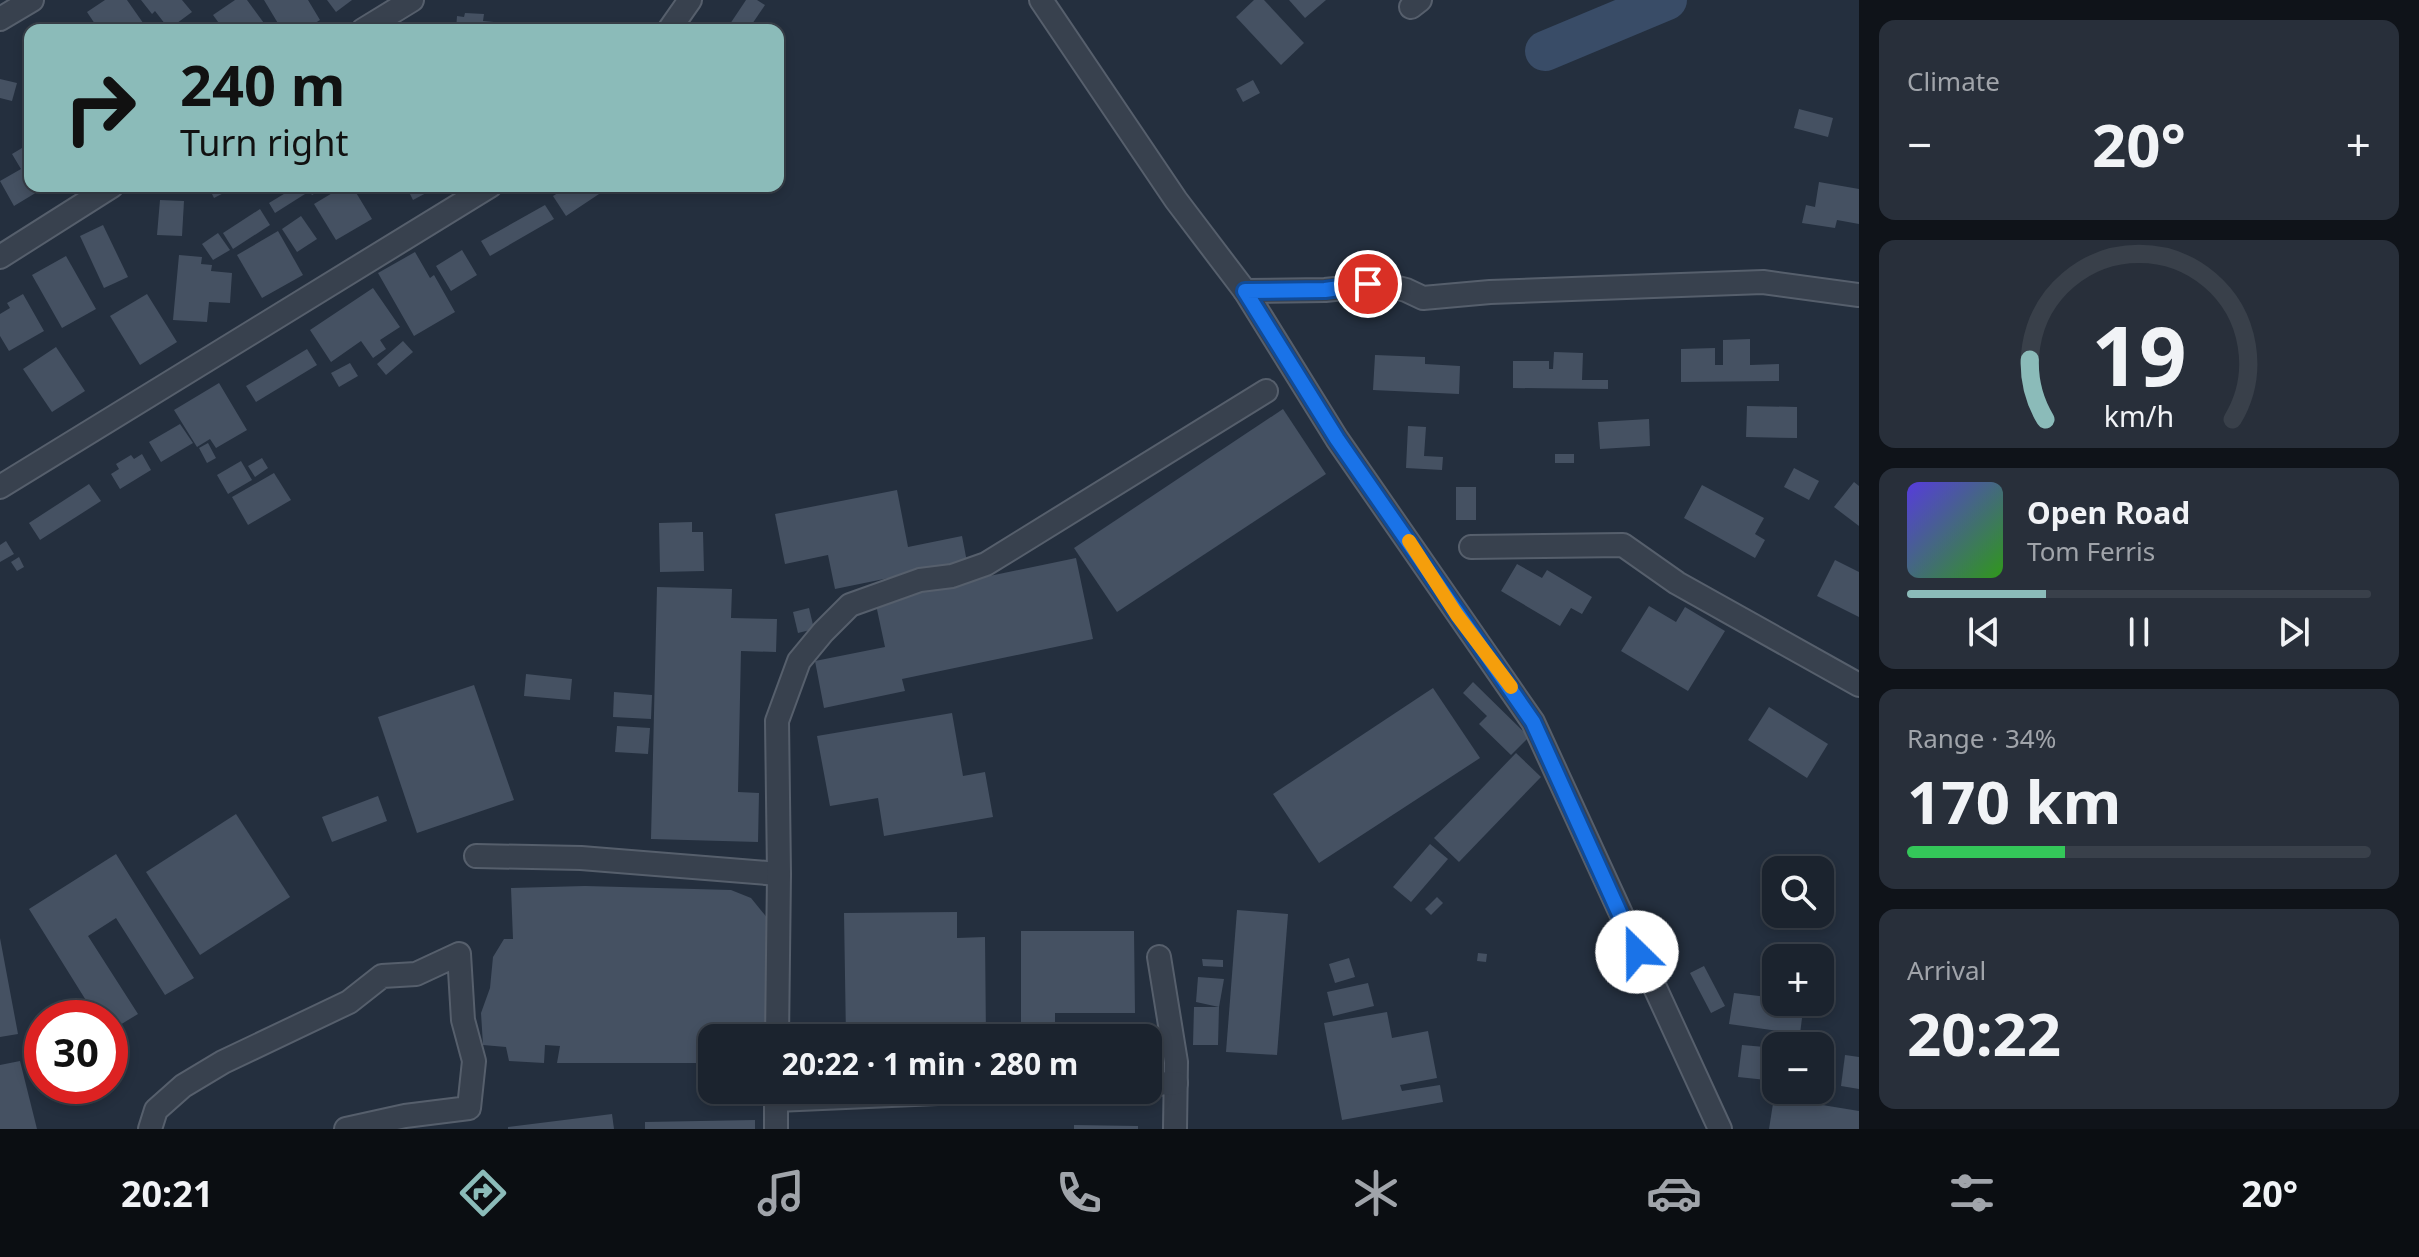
<!DOCTYPE html>
<html lang="en">
<head>
<meta charset="utf-8">
<style>
  :root { --surface:#1b232e; --page:#282f3a; --text:#f1f3f6; --muted:#a0a4aa; --line:#39404a; --accent:#8bbbb9 }
  body { margin:0; font-family:"Noto Sans",sans-serif; background:var(--page); color:var(--text); height:100vh; display:flex; flex-direction:column; font-size:30px; white-space:nowrap }
  * { box-sizing:border-box; margin:0 }
  p { font-size:26px; color:var(--muted) }
  .icon { flex:none; width:44px; height:44px; fill:none; stroke:currentColor; stroke-width:2; stroke-linecap:round; stroke-linejoin:round }
  .map { position:relative; flex:1; overflow:hidden }
  .details { display:flex; flex-direction:column; gap:20px; padding:20px; background:#0f1319; width:560px }
  .details>* { flex:none }
  .guide { position:absolute; left:24px; top:24px; width:760px; height:168px; border-radius:16px; box-shadow:0 4px 12px #0003,0 0 0 2px var(--line); background:#8bbbb9; color:#111; overflow:hidden }
  .fabs { position:absolute; left:1762px; top:856px; display:grid; gap:16px }
  .fabs a { display:grid; place-items:center; width:72px; height:72px; border-radius:16px; background:var(--surface); box-shadow:0 4px 12px #0003,0 0 0 2px var(--line); font-size:40px }
  .speed { position:absolute; left:24px; top:1000px; display:flex; gap:16px; font-size:40px; font-weight:700; text-align:center }
  .speed>* { display:grid; place-content:center; width:104px; height:104px; border-radius:50%; background:var(--surface); box-shadow:0 4px 12px #0003,0 0 0 2px var(--line); line-height:1 }
  .speed .limit { border:12px solid #d22; background:#fff; color:#111 }
  .pin { position:absolute; display:grid; place-items:center; width:68px; height:68px; color:#fff; margin:-34px; border:4px solid #fff; border-radius:50%; box-shadow:0 2px 8px #0007 }
  .me { position:absolute; width:88px; margin:-44px; rotate:337deg; stroke-linejoin:round; filter:drop-shadow(0 0 6px #0008) }
  .turn { display:flex; align-items:center; gap:28px; height:168px; padding:0 24px; font-size:36px }
  .turn .icon { width:104px; height:104px; stroke-width:2.5 }
  .turn b { display:block; font-size:56px; line-height:68px }
  .big { font-size:60px; font-weight:700; line-height:1.1 }
  .details .tile { flex:1; display:flex; flex-direction:column; justify-content:center; gap:12px; min-width:0; padding:0 28px; border-radius:16px; background:var(--page) }
  .details .dial { align-items:center; gap:0 }
  .dial svg { height:208px; overflow:visible; fill:none; stroke:var(--line); stroke-width:7; stroke-linecap:round; text-anchor:middle }
  .dial text { fill:var(--text); stroke:none }
  .song { display:flex; align-items:center; gap:24px }
  .cover { width:96px; height:96px; border-radius:12px; background:linear-gradient(135deg,hsl(250 70% 55%),hsl(110 70% 35%)) }
  .played { height:8px; border-radius:4px; background:linear-gradient(90deg,var(--accent) 30%,var(--line) 30%) }
  .keys { display:flex; justify-content:space-around; direction:ltr }
  .heat { display:flex; justify-content:space-between; align-items:center; font-size:44px; direction:ltr }
  .charge { height:12px; border-radius:6px; background:linear-gradient(90deg,#34c759 34%,var(--line) 0) }
  .trip { position:absolute; left:698px; top:1024px; width:464px; height:80px; border-radius:16px; background:var(--surface); box-shadow:0 4px 12px #0003,0 0 0 2px var(--line); font-weight:700; line-height:80px; text-align:center }
  .dock { display:flex; height:128px; justify-content:space-around; align-items:center; background:#0b0e12; color:var(--muted) }
  .dock .icon { width:56px; height:56px }
  .dock .selected { color:var(--accent) }
  .dock b { font-size:36px; color:var(--text) }
  main { display:flex; flex:1; min-height:0 }
  .map>svg:first-child { display:block }
  .lines { fill:none; stroke-linecap:round; stroke-linejoin:round }
  .river { stroke:#394c67; stroke-width:40 }
  .building { fill:#455162 }
  .street-casing { stroke:#565f6c; stroke-width:26 }
  .street { stroke:#38414e; stroke-width:22 }
  .route-casing { stroke:#114b97; stroke-width:20 }
  .route { stroke:#1a73e8; stroke-width:14 }
  .slow { stroke:#f59e0b; stroke-width:14 }
</style>
</head>
<body>
<main>
<div class="map">
<svg width="1859" height="1129" viewBox="0 0 1859 1129">
  <rect width="100%" height="100%" fill="#242f3e"/>
  <g class="lines">
    <!-- river -->
    <polyline class="river" points="1545,51 1667,0"/>
  </g>
  <!-- building -->
  <g class="building">
    <polygon points="105,0 127,0 148,30 99,30 87,12"/>
    <polygon points="141,0 182,0 192,12 169,29 155,11 152,14"/>
    <polygon points="235,0 247,0 269,30 224,30 213,15"/>
    <polygon points="264,0 308,0 320,20 304,30 282,30"/>
    <polygon points="327,0 352,0 336,12"/>
    <polygon points="746,0 757,0 765,5 748,30 726,30"/>
    <polygon points="1254,0 1264,0 1304,43 1281,65 1236,17"/>
    <polygon points="1289,0 1326,0 1305,18"/>
    <polygon points="465,13 484,14 483,21 494,22 493,30 456,30 457,16 464,17"/>
    <polygon points="0,79 17,83 12,101 0,98"/>
    <polygon points="1253,80 1260,93 1243,102 1236,89"/>
    <polygon points="1799,109 1833,118 1828,137 1794,128"/>
    <polygon points="27,145 30,150 30,186 47,186 14,206 0,181 21,169 12,154"/>
    <polygon points="1819,182 1859,189 1859,224 1837,220 1835,228 1802,223 1806,205 1815,207"/>
    <polygon points="208,186 237,186 214,198"/>
    <polygon points="297,186 300,186 305,194 275,213 269,203"/>
    <polygon points="306,186 328,186 312,195"/>
    <polygon points="344,186 352,186 372,219 336,240 314,204"/>
    <polygon points="406,186 425,186 428,192 413,200"/>
    <polygon points="569,186 594,186 599,194 566,216 553,196"/>
    <polygon points="160,200 184,201 182,236 157,235"/>
    <polygon points="545,205 554,219 490,256 481,241"/>
    <polygon points="260,209 270,225 233,249 223,233"/>
    <polygon points="301,216 317,239 297,252 282,229"/>
    <polygon points="103,225 128,277 104,288 80,236"/>
    <polygon points="278,231 303,275 262,298 237,255"/>
    <polygon points="218,233 230,250 213,260 202,244"/>
    <polygon points="462,250 477,275 451,291 436,266"/>
    <polygon points="415,252 430,278 434,275 455,312 414,336 378,273"/>
    <polygon points="179,255 202,257 201,264 212,265 211,271 232,273 230,303 209,302 207,322 173,320"/>
    <polygon points="66,256 96,309 62,328 32,275"/>
    <polygon points="373,288 400,327 380,340 386,349 373,358 361,341 331,362 310,330"/>
    <polygon points="23,294 44,331 9,351 0,336 0,314 10,308 7,303"/>
    <polygon points="147,294 177,342 140,365 110,316"/>
    <polygon points="1750,339 1750,365 1779,364 1779,381 1681,382 1681,349 1715,348 1715,365 1723,365 1723,340"/>
    <polygon points="403,341 413,352 386,375 377,364"/>
    <polygon points="56,347 85,391 52,412 23,369"/>
    <polygon points="307,349 317,365 256,402 246,386"/>
    <polygon points="1554,352 1583,353 1582,380 1608,380 1608,389 1513,388 1513,361 1549,361 1549,369 1553,369"/>
    <polygon points="1375,355 1425,357 1425,364 1460,366 1459,394 1373,390"/>
    <polygon points="350,363 358,376 339,387 331,373"/>
    <polygon points="219,383 247,430 216,448 210,439 197,447 174,410"/>
    <polygon points="1747,406 1797,407 1797,438 1746,437"/>
    <polygon points="1283,409 1326,474 1117,612 1074,548"/>
    <polygon points="1649,419 1650,446 1600,449 1598,422"/>
    <polygon points="180,424 193,443 161,462 149,442"/>
    <polygon points="1408,426 1426,427 1424,456 1443,457 1442,470 1406,468"/>
    <polygon points="208,443 216,458 207,463 199,448"/>
    <polygon points="142,454 151,470 120,489 111,474 119,469 116,464 131,455 134,459"/>
    <rect x="1555" y="454" width="19" height="9"/>
    <polygon points="262,458 268,468 255,477 248,466"/>
    <polygon points="241,461 252,480 228,494 217,475"/>
    <polygon points="1794,468 1819,481 1809,500 1784,487"/>
    <polygon points="274,473 291,500 248,525 232,497"/>
    <polygon points="1854,482 1859,486 1859,526 1834,507"/>
    <polygon points="89,484 101,501 40,540 29,523"/>
    <polygon points="1702,485 1764,518 1755,534 1765,540 1755,558 1684,518"/>
    <rect x="1456" y="487" width="20" height="33"/>
    <polygon points="897,490 908,547 962,536 967,562 835,589 828,555 785,564 775,514"/>
    <polygon points="692,522 692,532 703,532 704,571 660,572 659,523"/>
    <polygon points="6,541 14,554 0,562 0,545"/>
    <polygon points="19,557 24,567 17,571 11,562"/>
    <polygon points="1076,558 1093,639 902,679 905,691 824,708 815,661 885,647 875,600"/>
    <polygon points="1835,560 1859,572 1859,617 1817,596"/>
    <polygon points="1517,564 1542,578 1547,570 1592,597 1582,614 1571,608 1560,626 1501,591"/>
    <polygon points="657,587 732,589 731,618 777,619 776,652 741,651 738,792 759,793 758,842 651,839"/>
    <polygon points="1649,606 1676,622 1685,607 1725,631 1688,691 1621,651"/>
    <polygon points="809,608 814,629 798,633 793,612"/>
    <polygon points="526,674 572,679 570,700 524,696"/>
    <polygon points="1473,682 1529,737 1511,755 1479,724 1487,716 1463,693"/>
    <polygon points="474,685 514,800 417,833 378,717"/>
    <polygon points="1433,688 1480,758 1319,863 1273,794"/>
    <polygon points="614,692 652,695 651,719 613,717"/>
    <polygon points="1769,707 1828,744 1807,778 1748,740"/>
    <polygon points="952,713 963,776 985,772 993,817 884,836 878,798 830,806 817,736"/>
    <polygon points="617,726 650,728 648,754 615,752"/>
    <polygon points="1516,753 1541,777 1459,862 1434,838"/>
    <polygon points="378,796 387,821 332,842 322,817"/>
    <polygon points="236,814 290,897 200,955 146,872"/>
    <polygon points="1430,844 1448,859 1411,902 1393,887"/>
    <polygon points="116,854 194,978 165,995 116,918 88,936 138,1014 110,1031 110,1018 97,1018 29,909"/>
    <polygon points="585,886 731,890 751,898 769,920 765,1032 761,1038 712,1038 712,1063 557,1063 560,1046 545,1045 544,1063 509,1061 506,1047 483,1045 481,1013 490,988 493,957 504,939 513,939 511,888"/>
    <polygon points="1437,897 1443,903 1431,915 1425,909"/>
    <polygon points="1237,910 1288,914 1277,1055 1226,1052"/>
    <polygon points="957,912 957,938 985,937 986,1038 846,1038 844,913"/>
    <polygon points="1021,931 1134,931 1135,1013 1055,1013 1055,1038 1021,1038"/>
    <polygon points="0,938 18,1034 0,1037"/>
    <polygon points="1478,953 1487,954 1486,962 1477,961"/>
    <polygon points="1349,958 1355,977 1335,983 1329,964"/>
    <polygon points="1202,959 1223,960 1223,967 1203,966"/>
    <polygon points="1704,966 1725,1006 1711,1013 1690,973"/>
    <polygon points="1198,977 1224,979 1219,1007 1196,1002"/>
    <polygon points="1368,983 1374,1006 1333,1016 1327,992"/>
    <polygon points="1734,993 1776,998 1776,1002 1804,1002 1800,1034 1729,1024"/>
    <polygon points="1194,1007 1219,1007 1218,1045 1193,1045"/>
    <polygon points="1387,1012 1392,1038 1428,1031 1437,1078 1400,1085 1402,1091 1440,1085 1443,1102 1342,1120 1324,1023"/>
    <polygon points="1742,1045 1776,1048 1776,1081 1738,1077"/>
    <polygon points="1845,1055 1859,1057 1859,1089 1841,1086"/>
    <polygon points="20,1061 37,1129 0,1129 0,1065"/>
    <polygon points="1774,1097 1859,1111 1859,1129 1769,1129"/>
    <polygon points="612,1114 614,1129 508,1129 508,1127"/>
    <polygon points="755,1120 755,1129 645,1129 645,1122"/>
    <polygon points="1074,1125 1138,1126 1138,1129 1074,1129"/>
  </g>
  <g class="lines">
    <defs>
      <g id="street">
        <polyline points="1041,0 1176,200 1245,291 1337,439 1533,722 1720,1129"/>
        <polyline points="1411,7 1420,0"/>
        <polyline points="0,19 32,0"/>
        <polyline points="363,30 412,0"/>
        <polyline points="669,30 690,0"/>
        <polyline points="0,257 112,186"/>
        <polyline points="1245,291 1325,290 1383,284 1406,290 1423,298 1490,292 1763,282 1859,295"/>
        <polyline points="0,487 490,186"/>
        <polyline points="1471,547 1623,545 1677,583 1859,685"/>
        <polyline points="476,856 581,858 779,874"/>
        <polyline points="1159,957 1176,1062 1175,1129"/>
        <polyline points="777,1038 779,874 777,721 799,661 823,632 850,605 920,580 952,576 986,564 1266,391"/>
        <polyline points="1148,1084 1176,1083"/>
        <polyline points="776,1100 1007,1090"/>
        <polyline points="150,1129 156,1110 183,1086 223,1062 349,1002 382,976 416,974 459,954 463,1020 474,1061 469,1108 405,1116 346,1129"/>
        <polyline points="776,1129 776,1090"/>
      </g>
    </defs>
    <!-- street casing -->
    <use href="#street" class="street-casing"/>
    <!-- street -->
    <use href="#street" class="street"/>
  </g>
  <g class="lines">
    <defs>
      <polyline id="route" points="1368,284 1325,290 1245,291 1337,439 1533,722 1637,952"/>
    </defs>
    <!-- route casing -->
    <use href="#route" class="route-casing"/>
    <!-- route -->
    <use href="#route" class="route"/>
    <!-- slow -->
    <polyline class="slow" points="1409,541 1457,615 1511,687"/>
  </g>
</svg>
<div class="fabs">
<a><svg class="icon" aria-label="search" viewBox="0 0 24 24"><circle cx="10" cy="10" r="6"/><path d="M15 15l6 6"/></svg></a>
<a>+</a>
<a>−</a>
</div>
<div class="speed"><div class="limit">30</div></div>
<div class="pin" style="left:1368px;top:284px;background:#d93025"><svg class="icon" aria-label="arrive" viewBox="0 0 24 24"><path d="M6 21V4h12l-3 4 3 4H6"/></svg></div>
<svg class="me" style="left:1637px;top:952px" viewBox="-20 -20 40 40"><circle r="19" fill="#fff"/><path d="M0-13L10 11 0 6-10 11z" fill="#1a73e8"/></svg>
<div class="trip">20:22 · 1 min · 280 m</div>
<div class="guide">
<div class="turn"><svg class="icon" aria-label="right" viewBox="0 0 24 24"><path d="M7 20v-9h11M14 6l5 5-5 5"/></svg><div><b>240 m</b>Turn right</div></div>
</div>
</div>
<section class="details">
<div class="tile"><p>Climate</p>
<div class="heat"><a>−</a><b class="big">20°</b><a>+</a></div>
</div>
<div class="tile dial"><svg viewBox="0 0 100 80">
<path d="M14 69A42 42 0 1 1 86 69"/>
<path d="M14 69A42 42 0 0 1 8 46" stroke="#8bbbb9"/>
<text x="50" y="56" font-size="32" font-weight="700">19</text>
<text x="50" y="72" font-size="11">km/h</text>
</svg></div>
<div class="tile">
<div class="song"><i class="cover"></i><div><b>Open Road</b><p>Tom Ferris</p></div></div>
<div class="played"></div>
<div class="keys"><svg class="icon" aria-label="previous" viewBox="0 0 24 24"><path d="M18 5L8 12l10 7zM5 5v14"/></svg><svg class="icon" aria-label="pause" viewBox="0 0 24 24"><path d="M8 5v14M16 5v14"/></svg><svg class="icon" aria-label="next" viewBox="0 0 24 24"><path d="M6 5l10 7-10 7zM19 5v14"/></svg></div>
</div>
<div class="tile"><p>Range · 34%</p><b class="big">170 km</b><div class="charge"></div></div>
<div class="tile"><p>Arrival</p><b class="big">20:22</b></div>
</section>
</main>
<nav class="dock">
<b>20:21</b>
<svg class="icon selected" aria-label="directions" viewBox="0 0 24 24"><path d="M12 3l9 9-9 9-9-9zM9 14v-3h6M13 9l2 2-2 2"/></svg>
<svg class="icon" aria-label="music" viewBox="0 0 24 24"><path d="M9 18V5l10-2v13"/><circle cx="6" cy="18" r="3"/><circle cx="16" cy="16" r="3"/></svg>
<svg class="icon" aria-label="phone" viewBox="0 0 24 24"><path d="M5 4h4l2 5-3 2q2 4 5 5l2-3 5 2v4C11 20 4 13 5 4z"/></svg>
<svg class="icon" aria-label="climate" viewBox="0 0 24 24"><path d="M12 3v18M4 7l16 10M4 17L20 7"/></svg>
<svg class="icon" aria-label="car" viewBox="0 0 24 24"><path d="M5 17H2v-5l4-1 3-4h7l3 4 3 1v5h-3M9 17h6M6 11h13"/><circle cx="7" cy="17" r="2"/><circle cx="17" cy="17" r="2"/></svg>
<svg class="icon" aria-label="filters" viewBox="0 0 24 24"><path d="M4 7h16M4 17h16"/><circle cx="9" cy="7" r="2"/><circle cx="15" cy="17" r="2"/></svg>
<b>20°</b>
</nav>
</body>
</html>
